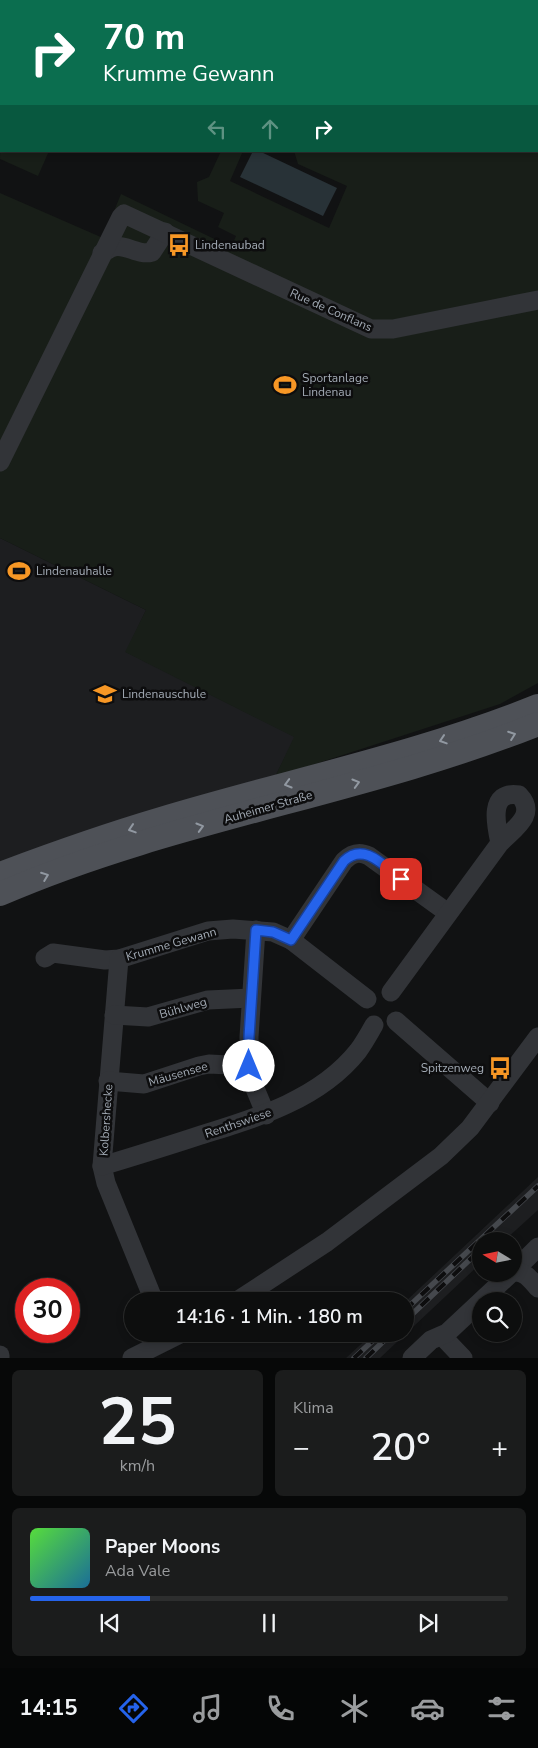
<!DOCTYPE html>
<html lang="de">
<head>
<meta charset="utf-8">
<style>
  :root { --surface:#0d0e0e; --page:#1b1c1c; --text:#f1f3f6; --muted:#9a9c9e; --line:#2d2e2e; --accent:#2563eb }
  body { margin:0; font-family:"Nunito Sans",sans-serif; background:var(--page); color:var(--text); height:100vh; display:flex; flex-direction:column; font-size:19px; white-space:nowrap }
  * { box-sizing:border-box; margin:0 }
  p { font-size:16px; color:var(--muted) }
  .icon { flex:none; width:28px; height:28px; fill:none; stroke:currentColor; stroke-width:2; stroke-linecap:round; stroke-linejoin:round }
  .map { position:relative; height:1358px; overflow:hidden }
  .side { display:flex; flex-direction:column; gap:12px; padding:12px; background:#070808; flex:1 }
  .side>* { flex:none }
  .guide { position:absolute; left:0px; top:0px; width:539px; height:152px; box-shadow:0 2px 8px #0003,0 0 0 1px var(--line); background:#0b6e4f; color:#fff; overflow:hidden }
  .needle { width:32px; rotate:280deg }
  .fabs { position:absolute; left:472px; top:1232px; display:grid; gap:10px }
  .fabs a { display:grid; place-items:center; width:50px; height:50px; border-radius:50%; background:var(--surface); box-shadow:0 2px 8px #0003,0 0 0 1px var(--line); font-size:25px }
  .speed { position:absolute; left:15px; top:1278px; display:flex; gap:10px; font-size:25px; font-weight:700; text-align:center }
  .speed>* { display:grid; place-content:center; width:65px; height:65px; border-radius:50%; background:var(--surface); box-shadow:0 2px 8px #0003,0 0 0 1px var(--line); line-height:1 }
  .speed .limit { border:8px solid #d22; background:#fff; color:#111 }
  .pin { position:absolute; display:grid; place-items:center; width:42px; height:42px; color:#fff; margin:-21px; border-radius:10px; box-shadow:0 2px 8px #0006 }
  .me { position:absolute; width:55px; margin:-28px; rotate:0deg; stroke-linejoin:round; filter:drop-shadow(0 0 4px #0008) }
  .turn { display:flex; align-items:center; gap:18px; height:105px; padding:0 20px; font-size:22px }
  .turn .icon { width:65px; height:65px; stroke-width:2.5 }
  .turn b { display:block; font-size:35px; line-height:42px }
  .lanes { display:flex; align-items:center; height:48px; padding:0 20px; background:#0003; justify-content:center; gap:25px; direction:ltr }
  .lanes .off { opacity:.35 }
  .big { font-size:38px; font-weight:600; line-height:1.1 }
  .side .widget { flex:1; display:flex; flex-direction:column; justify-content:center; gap:8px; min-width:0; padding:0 18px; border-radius:8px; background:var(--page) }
  .side .dial { align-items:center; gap:0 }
  .dial b { font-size:65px; line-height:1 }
  .song { display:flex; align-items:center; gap:15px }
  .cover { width:60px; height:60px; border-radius:8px; background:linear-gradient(135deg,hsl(110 70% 55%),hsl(200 70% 35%)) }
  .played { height:5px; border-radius:2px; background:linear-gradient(90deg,var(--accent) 25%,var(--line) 25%) }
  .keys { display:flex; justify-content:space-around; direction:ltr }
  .heat { display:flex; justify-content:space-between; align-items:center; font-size:28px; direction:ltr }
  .side .tiles { flex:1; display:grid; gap:12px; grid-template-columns:1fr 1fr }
  .widget:last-child { grid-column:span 2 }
  .trip { position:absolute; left:124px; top:1292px; width:290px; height:50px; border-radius:25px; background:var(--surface); box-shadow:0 2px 8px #0003,0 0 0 1px var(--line); font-weight:600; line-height:50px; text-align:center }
  .tab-bar { display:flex; height:80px; justify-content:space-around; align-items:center; background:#050606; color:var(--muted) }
  .tab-bar .icon { width:35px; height:35px }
  .tab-bar .current { color:var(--accent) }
  .tab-bar b { font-size:22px; color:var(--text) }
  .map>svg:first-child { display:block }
  .built { fill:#1d1e20 }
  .green { fill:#181e18 }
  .water { fill:#283237 }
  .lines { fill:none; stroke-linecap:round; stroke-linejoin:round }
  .minor { stroke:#323438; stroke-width:19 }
  .major { stroke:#4e5157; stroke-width:24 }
  .rail-casing { stroke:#45484d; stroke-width:5.5 }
  .rail { stroke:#0d0d0e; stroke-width:4; stroke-dasharray:11; stroke-linecap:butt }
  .oneway { stroke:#9198a1 }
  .route-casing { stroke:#184099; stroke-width:12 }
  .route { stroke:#2563eb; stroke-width:9 }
  .labels { text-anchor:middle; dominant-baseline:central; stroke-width:5; stroke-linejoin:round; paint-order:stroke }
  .poi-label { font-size:12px; fill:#a2aab4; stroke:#0d0d0e; text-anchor:start }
  .street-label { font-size:12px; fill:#a2aab4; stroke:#0d0d0e }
</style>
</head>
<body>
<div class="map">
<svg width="538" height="1358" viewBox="0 0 538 1358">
  <rect width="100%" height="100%" fill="#111213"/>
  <!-- built -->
  <g class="built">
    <polygon points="0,538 146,610 126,652 295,737 275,777 0,865"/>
    <polygon points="538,1177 538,1210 504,1241 481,1241 481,1263 380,1358 346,1358 372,1334 405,1334 405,1302"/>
  </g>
  <!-- green -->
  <g class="green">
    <polygon points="419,0 538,0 538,683 500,704 275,777 294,737 125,652 146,610 0,538 0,193 103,238 121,194 231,247 236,236 218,227 224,213 198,201 197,182 209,177 221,151 243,151 230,181 329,228 347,186 298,164 294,151 538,151 538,1 404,1"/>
    <polygon points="1,123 1,151 49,151 38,176 0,159"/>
  </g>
  <!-- water -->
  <polygon class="water" points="253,151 259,151 337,188 323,216 240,177"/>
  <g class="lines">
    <!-- minor -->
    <g class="minor">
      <polyline points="50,1 54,0"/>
      <polyline points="0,20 1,19"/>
      <path d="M102,253C106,251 110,248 114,247C127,244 138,256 152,252L165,232"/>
      <polyline points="0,462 121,217 124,214 371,329 393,329 538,300"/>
      <polyline points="256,930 249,1037 249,1066 254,1086 266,1115"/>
      <path d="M291,940L344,861C352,853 359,851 369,856L448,913"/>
      <polyline points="45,958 53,953 105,960 119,959 208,931 233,929 273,932 291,940 367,999"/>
      <polyline points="119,959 102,1166 106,1183 154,1301"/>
      <path d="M391,992L500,843C496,825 488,790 519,795C538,815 513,829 500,843"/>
      <polyline points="114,1015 148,1017 208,1000 251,998"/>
      <polyline points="396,1021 490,1103"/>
      <polyline points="108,1081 144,1084 199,1066 209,1064 249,1066"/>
      <path d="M102,1166C135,1156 168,1146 201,1135C257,1118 320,1099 358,1051C364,1043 369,1034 374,1025"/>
      <polyline points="514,1271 538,1247"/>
      <path d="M514,1272C525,1271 531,1280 538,1288"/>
      <polyline points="237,1301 327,1242 441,1156 470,1128 538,1037"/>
      <polyline points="442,1336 463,1358"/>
      <polyline points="0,1355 0,1358"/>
      <polyline points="132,1358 180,1334"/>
      <polyline points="412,1358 431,1340 447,1333 510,1274"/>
    </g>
    <!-- major -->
    <g class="major">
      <path d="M0,874C53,854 107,835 161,819C287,781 416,755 538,706"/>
      <path d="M0,894C173,819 363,794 538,724"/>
    </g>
    <defs>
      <g id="rail">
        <polyline points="278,1 282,0"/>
        <polyline points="316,1 322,0"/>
        <polyline points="0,106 1,105"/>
        <polyline points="405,1310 538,1186"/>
        <polyline points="405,1321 481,1249"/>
        <polyline points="354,1358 380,1334"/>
        <polyline points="366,1358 391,1334"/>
      </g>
    </defs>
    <!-- rail casing -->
    <use href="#rail" class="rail-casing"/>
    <!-- rail -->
    <use href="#rail" class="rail"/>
  </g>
  <!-- one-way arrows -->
  <defs><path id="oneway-chevron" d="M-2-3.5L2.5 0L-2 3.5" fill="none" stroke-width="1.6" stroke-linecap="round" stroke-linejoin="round" transform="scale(1.25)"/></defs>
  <g class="oneway">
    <use href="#oneway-chevron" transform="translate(512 735) rotate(-20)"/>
    <use href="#oneway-chevron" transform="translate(443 740) rotate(162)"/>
    <use href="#oneway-chevron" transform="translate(356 783) rotate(-16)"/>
    <use href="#oneway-chevron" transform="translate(288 784) rotate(164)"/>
    <use href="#oneway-chevron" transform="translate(200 827) rotate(-16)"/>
    <use href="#oneway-chevron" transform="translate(132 829) rotate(162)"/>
    <use href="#oneway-chevron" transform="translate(45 876) rotate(-21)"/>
  </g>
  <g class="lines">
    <defs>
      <path id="route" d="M249,1066V1037L256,930L273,932L291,940L344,861C364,842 383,865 401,879"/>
    </defs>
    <!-- route casing -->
    <use href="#route" class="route-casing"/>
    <!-- route -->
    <use href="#route" class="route"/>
  </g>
  <!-- icons -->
  <defs>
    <symbol id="bus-bare" viewBox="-9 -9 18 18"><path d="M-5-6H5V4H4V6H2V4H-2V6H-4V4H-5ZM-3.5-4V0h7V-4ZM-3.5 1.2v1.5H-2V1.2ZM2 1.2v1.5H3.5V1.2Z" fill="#f79725" stroke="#0d0d0e" stroke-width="2.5" paint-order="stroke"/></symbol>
    <symbol id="stadium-bare" viewBox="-9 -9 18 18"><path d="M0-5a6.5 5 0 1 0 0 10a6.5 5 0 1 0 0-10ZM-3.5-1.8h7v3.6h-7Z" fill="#f79725" stroke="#0d0d0e" stroke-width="2.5" paint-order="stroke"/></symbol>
    <symbol id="school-bare" viewBox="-9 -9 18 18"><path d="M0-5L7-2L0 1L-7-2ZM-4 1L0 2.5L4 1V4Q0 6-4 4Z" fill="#f79725" stroke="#0d0d0e" stroke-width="2.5" paint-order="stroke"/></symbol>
  </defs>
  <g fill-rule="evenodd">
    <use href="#bus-bare" x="163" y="229" width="32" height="32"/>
    <use href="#stadium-bare" x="269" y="369" width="32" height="32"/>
    <use href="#stadium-bare" x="3" y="555" width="32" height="32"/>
    <use href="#school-bare" x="89" y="678" width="32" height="32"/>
    <use href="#bus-bare" x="484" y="1052" width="32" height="32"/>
  </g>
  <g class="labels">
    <!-- poi labels -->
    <g class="poi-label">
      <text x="195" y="245">Lindenaubad</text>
      <text x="302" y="378">Sportanlage<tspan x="302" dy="14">Lindenau</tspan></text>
      <text x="36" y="571">Lindenauhalle</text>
      <text x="122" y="694">Lindenauschule</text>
      <text x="484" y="1068" text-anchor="end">Spitzenweg</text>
    </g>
    <!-- street labels -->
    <g class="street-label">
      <text transform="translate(331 310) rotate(24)">Rue de Conflans</text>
      <text transform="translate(268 807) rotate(-16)">Auheimer Straße</text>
      <text transform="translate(171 944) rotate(-16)">Krumme Gewann</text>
      <text transform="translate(183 1008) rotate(-16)">Bühlweg</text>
      <text transform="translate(178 1074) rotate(-16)">Mäusensee</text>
      <text transform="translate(106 1120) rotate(-86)">Kolbershecke</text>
      <text transform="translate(238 1123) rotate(-19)">Renthswiese</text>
    </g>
  </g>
</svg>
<div class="fabs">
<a><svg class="needle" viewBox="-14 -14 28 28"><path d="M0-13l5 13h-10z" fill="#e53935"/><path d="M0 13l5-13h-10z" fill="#9a9c9e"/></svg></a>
<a><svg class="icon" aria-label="search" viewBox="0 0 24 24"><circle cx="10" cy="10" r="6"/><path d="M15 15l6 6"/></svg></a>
</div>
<div class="speed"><div class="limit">30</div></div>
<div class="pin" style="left:401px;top:879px;background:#d93025"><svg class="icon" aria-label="arrive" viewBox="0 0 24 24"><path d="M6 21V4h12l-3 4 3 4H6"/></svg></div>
<svg class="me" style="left:249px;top:1066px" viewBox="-20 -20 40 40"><circle r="19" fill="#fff"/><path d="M0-13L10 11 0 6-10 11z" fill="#2563eb"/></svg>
<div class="trip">14:16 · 1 Min. · 180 m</div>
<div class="guide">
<div class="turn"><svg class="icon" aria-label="right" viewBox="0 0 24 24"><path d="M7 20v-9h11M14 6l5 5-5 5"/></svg><div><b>70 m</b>Krumme Gewann</div></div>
<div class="lanes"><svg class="icon off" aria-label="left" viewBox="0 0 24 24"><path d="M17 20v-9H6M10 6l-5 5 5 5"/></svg><svg class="icon off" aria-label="ahead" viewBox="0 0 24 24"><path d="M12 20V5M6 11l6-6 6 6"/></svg><svg class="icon" aria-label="right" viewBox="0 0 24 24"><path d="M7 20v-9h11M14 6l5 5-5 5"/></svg></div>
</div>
</div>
<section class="side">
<div class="tiles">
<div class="widget dial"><b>25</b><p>km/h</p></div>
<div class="widget"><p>Klima</p>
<div class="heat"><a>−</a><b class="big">20°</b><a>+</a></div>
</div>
<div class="widget">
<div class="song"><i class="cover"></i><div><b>Paper Moons</b><p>Ada Vale</p></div></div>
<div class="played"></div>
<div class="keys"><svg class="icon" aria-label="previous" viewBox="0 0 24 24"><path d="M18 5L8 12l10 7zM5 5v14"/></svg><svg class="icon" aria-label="pause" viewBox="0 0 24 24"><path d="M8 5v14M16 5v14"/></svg><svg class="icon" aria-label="next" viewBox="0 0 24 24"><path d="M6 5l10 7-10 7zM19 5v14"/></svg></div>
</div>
</div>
</section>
<nav class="tab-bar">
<b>14:15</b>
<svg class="icon current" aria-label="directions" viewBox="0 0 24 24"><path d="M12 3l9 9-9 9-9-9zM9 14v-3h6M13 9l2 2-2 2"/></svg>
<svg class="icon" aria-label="music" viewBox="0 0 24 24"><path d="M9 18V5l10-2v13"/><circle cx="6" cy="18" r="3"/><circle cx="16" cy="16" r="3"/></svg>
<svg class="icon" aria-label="phone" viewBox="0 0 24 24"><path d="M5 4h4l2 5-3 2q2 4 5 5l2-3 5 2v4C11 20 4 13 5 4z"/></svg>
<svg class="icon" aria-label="climate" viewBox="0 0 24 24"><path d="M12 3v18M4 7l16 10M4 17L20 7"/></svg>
<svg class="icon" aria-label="car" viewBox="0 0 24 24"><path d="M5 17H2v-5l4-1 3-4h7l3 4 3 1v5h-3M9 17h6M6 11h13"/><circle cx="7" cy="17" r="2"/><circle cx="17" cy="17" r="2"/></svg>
<svg class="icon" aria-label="filters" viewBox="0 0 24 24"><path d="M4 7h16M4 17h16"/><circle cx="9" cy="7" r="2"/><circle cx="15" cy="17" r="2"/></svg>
</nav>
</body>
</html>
